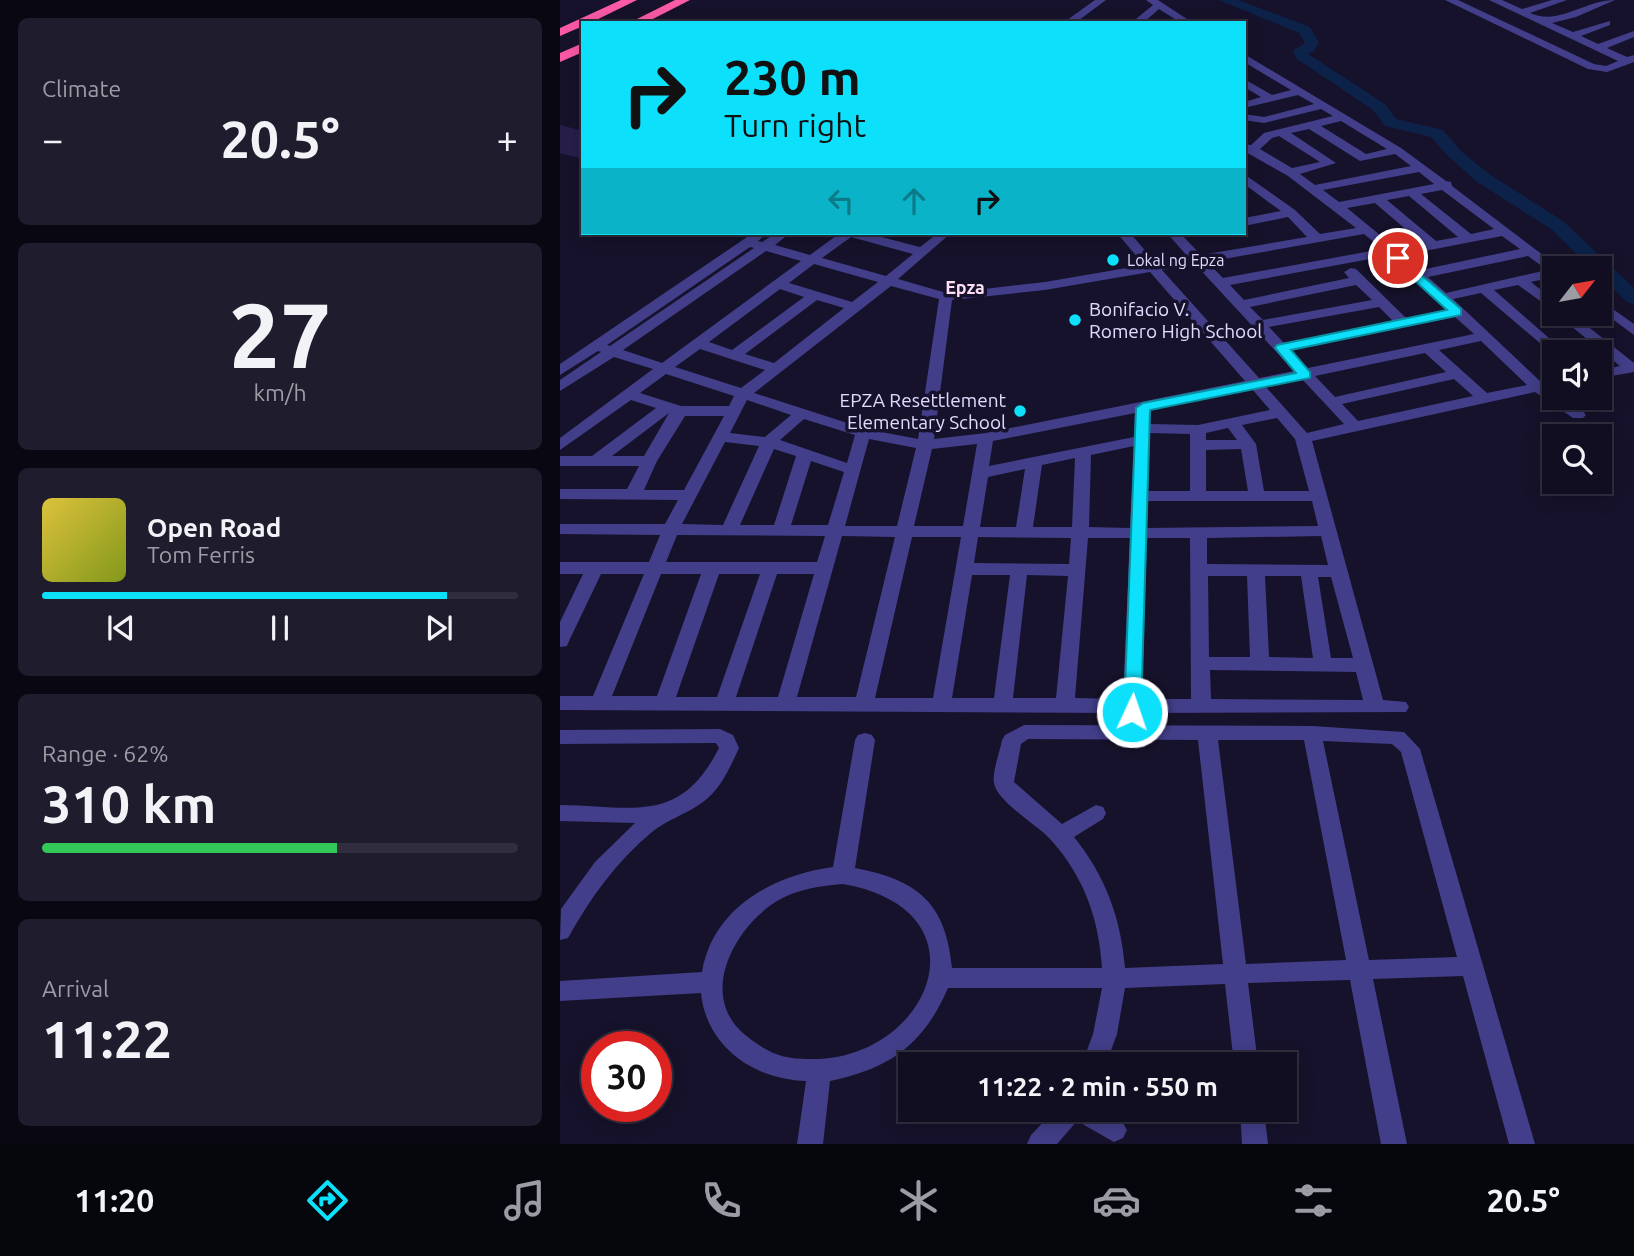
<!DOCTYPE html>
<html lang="en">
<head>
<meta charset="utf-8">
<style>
  :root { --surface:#100e20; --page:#1e1c2d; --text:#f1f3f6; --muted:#9c9ca5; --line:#302e3e; --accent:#0de0fa }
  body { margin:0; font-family:Ubuntu,sans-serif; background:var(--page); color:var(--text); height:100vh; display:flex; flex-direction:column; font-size:26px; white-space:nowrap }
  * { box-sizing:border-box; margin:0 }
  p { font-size:23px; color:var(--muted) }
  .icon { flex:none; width:38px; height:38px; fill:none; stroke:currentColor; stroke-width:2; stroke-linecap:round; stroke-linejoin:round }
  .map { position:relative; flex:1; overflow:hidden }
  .drawer { display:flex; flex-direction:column; gap:18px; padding:18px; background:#090812; width:560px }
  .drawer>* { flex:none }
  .guide { position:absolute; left:21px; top:21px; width:665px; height:214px; border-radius:0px; box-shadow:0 4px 18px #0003,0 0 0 2px var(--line); background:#0de0fa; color:#111; overflow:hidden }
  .needle { width:46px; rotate:59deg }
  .controls { position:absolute; left:982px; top:256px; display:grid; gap:14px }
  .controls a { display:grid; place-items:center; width:70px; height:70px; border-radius:0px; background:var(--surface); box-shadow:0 4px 18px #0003,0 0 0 2px var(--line); font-size:35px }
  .speed { position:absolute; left:21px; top:1031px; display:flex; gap:14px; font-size:35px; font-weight:700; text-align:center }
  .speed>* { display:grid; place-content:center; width:91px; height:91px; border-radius:50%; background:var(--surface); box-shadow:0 4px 18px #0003,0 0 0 2px var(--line); line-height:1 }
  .speed .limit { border:10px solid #d22; background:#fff; color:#111 }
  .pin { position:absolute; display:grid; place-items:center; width:60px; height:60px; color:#fff; margin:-30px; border:4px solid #fff; border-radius:50%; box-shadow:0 2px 7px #0007 }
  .me { position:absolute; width:77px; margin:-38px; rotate:3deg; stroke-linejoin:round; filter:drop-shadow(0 0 5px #0008) }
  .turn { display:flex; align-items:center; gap:24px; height:147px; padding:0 28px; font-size:32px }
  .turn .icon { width:91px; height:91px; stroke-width:2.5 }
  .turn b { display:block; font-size:49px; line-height:60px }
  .lanes { display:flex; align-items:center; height:66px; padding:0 28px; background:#0003; justify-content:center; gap:35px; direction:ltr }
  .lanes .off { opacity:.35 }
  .big { font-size:52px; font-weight:700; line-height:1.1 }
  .drawer .widget { flex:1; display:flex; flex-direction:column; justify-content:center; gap:10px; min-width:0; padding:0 24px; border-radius:10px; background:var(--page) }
  .drawer .dial { align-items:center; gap:0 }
  .dial b { font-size:91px; line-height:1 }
  .song { display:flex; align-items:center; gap:21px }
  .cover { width:84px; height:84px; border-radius:10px; background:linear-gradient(135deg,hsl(50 70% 55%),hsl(70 70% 35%)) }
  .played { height:7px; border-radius:4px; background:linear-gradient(90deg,var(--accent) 85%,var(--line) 85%) }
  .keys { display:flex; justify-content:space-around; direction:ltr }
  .heat { display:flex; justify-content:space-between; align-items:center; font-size:38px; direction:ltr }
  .charge { height:10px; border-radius:5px; background:linear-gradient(90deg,#34c759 62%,var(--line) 0) }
  .trip { position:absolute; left:338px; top:1052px; width:399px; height:70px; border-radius:0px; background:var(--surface); box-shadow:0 4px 18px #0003,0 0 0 2px var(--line); font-weight:700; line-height:70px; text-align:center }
  .tabs { display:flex; height:112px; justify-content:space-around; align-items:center; background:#06060d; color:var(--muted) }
  .tabs .icon { width:49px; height:49px }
  .tabs .current { color:var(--accent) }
  .tabs b { font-size:32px; color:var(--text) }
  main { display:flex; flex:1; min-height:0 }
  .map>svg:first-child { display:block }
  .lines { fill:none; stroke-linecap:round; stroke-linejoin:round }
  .river { fill:#0c2249; fill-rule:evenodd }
  .building { fill:#281e4b }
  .minor { fill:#423e89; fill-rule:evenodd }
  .highway { fill:#fb5aa6; fill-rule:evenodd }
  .route { fill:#0de0fa; stroke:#0892a2; stroke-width:2 }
  .poi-dot { fill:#0de0fa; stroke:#16122b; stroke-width:2.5 }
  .labels { text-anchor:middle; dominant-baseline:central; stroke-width:7; stroke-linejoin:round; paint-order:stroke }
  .far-poi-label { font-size:16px; fill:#e1dcfe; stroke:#16122b; text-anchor:start }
  .far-neighbourhood-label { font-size:18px; font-weight:bold; fill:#fedef2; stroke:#16122b }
  .poi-label { font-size:19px; fill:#e1dcfe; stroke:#16122b; text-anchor:start }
</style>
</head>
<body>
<main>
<section class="drawer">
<div class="widget"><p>Climate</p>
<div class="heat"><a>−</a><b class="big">20.5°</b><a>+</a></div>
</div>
<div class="widget dial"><b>27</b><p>km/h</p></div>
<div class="widget">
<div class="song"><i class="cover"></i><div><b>Open Road</b><p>Tom Ferris</p></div></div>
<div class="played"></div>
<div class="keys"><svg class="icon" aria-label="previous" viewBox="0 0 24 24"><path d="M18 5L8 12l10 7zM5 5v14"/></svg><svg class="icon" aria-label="pause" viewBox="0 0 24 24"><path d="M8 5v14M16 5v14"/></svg><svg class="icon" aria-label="next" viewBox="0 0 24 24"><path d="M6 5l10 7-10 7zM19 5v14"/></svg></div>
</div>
<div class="widget"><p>Range · 62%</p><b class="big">310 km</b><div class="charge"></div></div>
<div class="widget"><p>Arrival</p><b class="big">11:22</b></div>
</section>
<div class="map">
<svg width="1074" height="1144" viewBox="0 0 1074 1144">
  <rect width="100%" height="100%" fill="#16122b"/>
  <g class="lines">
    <!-- river -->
    <polygon class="river" points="659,0 678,0 750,27 759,43 753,52 748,54 825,104 836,119 883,130 901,151 929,174 1003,221 1074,288 1074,304 1067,302 1040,276 1040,268 1031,268 991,229 917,182 889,157 871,137 825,126 813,110 737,59 733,51 745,43 739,33"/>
  </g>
  <!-- building -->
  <polygon class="building" points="0,125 23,131 23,159 0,153"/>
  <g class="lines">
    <!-- minor -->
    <g class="minor">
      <polygon points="535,0 546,0 515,23 503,23"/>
      <polygon points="586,0 598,0 633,23 621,23 599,9 583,23 571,23 593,5"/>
      <path d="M885,0H898L1034,64L1046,66L1058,61L929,0H942L962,9L992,0H1007L970,13C999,26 1025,0 1055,0L1016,17L992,23L1013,32L1050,21V25L1021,36L1038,44L1074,31V37L1047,48L1067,57L1074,55V62L1047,72L1028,69Z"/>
      <path d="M684,54L841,148L886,181L891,182L892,186L1000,268H994V277L971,282L994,300V311L958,285L934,290L1005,352H994V355L921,293L893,299L981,382H991L994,397C1007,397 1017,405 1026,415L1023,418H1013L975,392L752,441L823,700L846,702L849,707L846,712L581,713L579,717H565L563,713L0,710V696H33L84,574H41L9,641L7,646L0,647V622L23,574H0V562H89L100,535L0,534V524H105L118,500L0,499V489H67L79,466H0V456H32L96,408L71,400L0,450V438L93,369L54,357L0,391V380L41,352L38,351L0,375V364L193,233H207L198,241L202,242L216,233H230L215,245L250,255L280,233H306L360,247L378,233H391L338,279L383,292L392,286L397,287L398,292L485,282L584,265L557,233H570L596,263L628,257L607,233H620L641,255L747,237L728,217L684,226V218L721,211L684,184V174L735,210L760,234L796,228L728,176L684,151V144L691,145L704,133L773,116L761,109L704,123L684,120V114L704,117L754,104L738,95L684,108V102L701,97L684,87V79L712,95L731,90L684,62ZM781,121L827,149L806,154L761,126ZM749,129L800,161L835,154L851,166L755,185L740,174L776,163L731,133ZM719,136L760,162L732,168L700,149L712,138ZM859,172L874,184L779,202L763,190ZM882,190L934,229L911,234L861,194ZM849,196L898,237L876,241L827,200ZM815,203L863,244L837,249L787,208ZM804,234L822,249L663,278L647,262ZM942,236L960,249L861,270L844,255ZM291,237L353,254L326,276L262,258ZM190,247L194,248L50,346L47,345ZM206,251L241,261L102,363L63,350ZM826,256L831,258L888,310L846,318L796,269L791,268L784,272L789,278L684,300L670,285ZM968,256L987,270L886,293L868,277ZM254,264L318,282L292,302L229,283ZM635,264L734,371L699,378L602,270ZM590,272L685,381L426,433L374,439L392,300L485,290ZM796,285L812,300L703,320L690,307ZM331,286L379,299L358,439L306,429L194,393ZM220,289L244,297L172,350L149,342ZM257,300L284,308L214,363L185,354ZM819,307L833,321L724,343L709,327ZM895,317L914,334L748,368L731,350ZM921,341L967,385L927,393L879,350ZM140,349L205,370L181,388L115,367ZM865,353L886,372L775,397L755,376ZM106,374L174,396L169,406H121L80,393ZM741,378L784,424L747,433L705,386ZM894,379L913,396L798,421L782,404ZM692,389L710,410L638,425L590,424L591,410ZM187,400L231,415L205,437L170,433ZM109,413L84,456H52ZM575,413L574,437L429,466L433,441ZM125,416H164L124,490H84L97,461ZM717,418L735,439L749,491H704L696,444L682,425ZM244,419L295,435L287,463L220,440ZM668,428L677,440H646V433ZM590,433L630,434V491H588ZM309,439L356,448L337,526H285ZM165,442L199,446L163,525L122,524ZM417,444L403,526H354L372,449ZM574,446L570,528L529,527L531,455ZM214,449L236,456L214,525H180ZM681,449L688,491H646V450ZM515,458L512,527H473L482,465ZM251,461L284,472L268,525H231ZM465,469L456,527H420L428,477ZM588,501H752L758,526L587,528ZM117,535L265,536L257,562H106ZM282,536L335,537L296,697H237ZM761,536L768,565L647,564V538ZM352,537H401L373,698H315ZM418,537L511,538L509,564L414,563ZM528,538H570L563,699L515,698ZM587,538H630L631,699H582ZM101,574H141L97,696H52ZM159,574H200L157,697H116ZM217,574H254L218,697H176ZM412,575H450L434,698H392ZM467,575L508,576L496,698H453ZM648,576H687L690,657H649ZM705,576H741L753,658L709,657ZM758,577H771L793,658H771ZM650,670L796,672L803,700L651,699Z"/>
      <polygon points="1040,300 1074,324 1074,335 1040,310"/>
      <polygon points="995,313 1011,313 1074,363 1074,372 1040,378 1040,370 1060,366"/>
      <path d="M464,725L752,726L844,732L860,749L975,1144H949L903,976L813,979L847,1144H821L790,980L688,983L698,1064H674L665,984L565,988L557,1034L546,1064H522L533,1034L542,988H388C363,1045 331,1068 270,1081L263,1144H237L246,1081C194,1080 146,1046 141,993L0,1001V981L142,972C153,907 214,875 273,867L295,740L298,735L305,733L312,735L315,740L295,868C358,880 386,903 392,968H542C539,919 524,877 491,840C478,825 437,802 434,783C432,771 440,752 442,740L445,735ZM468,739L638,740L663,964L565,968C561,918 545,875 514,837L543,819L546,813L543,807L536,805L502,824L454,782L461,744ZM658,740H744L786,960L686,964ZM763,741L832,744L841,752L897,957L809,960ZM283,884C434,911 367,1064 247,1059C231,1059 216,1056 202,1047C190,1039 178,1031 171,1019C146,978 181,923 217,901C237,889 260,886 283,884Z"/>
      <path d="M160,729L173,735L179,748C170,767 161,789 143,802C127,814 108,819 92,832C57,861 30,898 8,938L0,940L1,909L35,862L75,823L0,821V805C74,806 120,825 159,748L156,743L0,744V730Z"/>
      <path d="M495,1110C519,1110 555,1103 567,1130L563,1138L554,1142L517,1121L497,1144H467L471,1135Z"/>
      <polygon points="680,1110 704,1110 708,1144 682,1144"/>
    </g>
    <!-- highway -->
    <g class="highway">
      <polygon points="61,0 77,0 30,23 23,23 23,26 0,36 0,28"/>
      <polygon points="115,0 130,0 85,23 69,23"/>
      <polygon points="23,43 23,52 0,62 0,53"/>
    </g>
  </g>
  <!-- route -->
  <polygon class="route" points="838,255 901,309 901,315 731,350 750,372 750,378 590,410 581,712 579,717 566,717 564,712 576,408 583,403 736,373 715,348 717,345 887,310 833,261 832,258"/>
  <!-- markers -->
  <g class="poi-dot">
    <circle cx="553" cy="260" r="7"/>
    <circle cx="515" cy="320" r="7"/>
    <circle cx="460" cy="411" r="7"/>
  </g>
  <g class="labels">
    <!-- far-poi labels -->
    <g class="far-poi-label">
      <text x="567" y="260">Lokal ng Epza</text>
    </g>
    <!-- far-neighbourhood labels -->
    <g class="far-neighbourhood-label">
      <text x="405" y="287">Epza</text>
    </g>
    <!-- poi labels -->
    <g class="poi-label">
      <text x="529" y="309">Bonifacio V.<tspan x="529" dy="22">Romero High School</tspan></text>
      <text x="446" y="400" text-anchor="end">EPZA Resettlement<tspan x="446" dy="22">Elementary School</tspan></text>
    </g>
  </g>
</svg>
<div class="controls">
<a><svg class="needle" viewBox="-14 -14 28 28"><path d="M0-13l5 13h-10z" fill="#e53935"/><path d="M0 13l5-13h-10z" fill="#9c9ca5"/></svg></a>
<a><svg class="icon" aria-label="sound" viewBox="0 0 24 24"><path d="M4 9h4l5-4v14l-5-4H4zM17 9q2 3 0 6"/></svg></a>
<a><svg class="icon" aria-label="search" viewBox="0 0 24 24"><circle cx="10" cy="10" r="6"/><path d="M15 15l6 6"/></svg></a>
</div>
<div class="speed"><div class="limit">30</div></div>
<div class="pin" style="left:838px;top:258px;background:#d93025"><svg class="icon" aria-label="arrive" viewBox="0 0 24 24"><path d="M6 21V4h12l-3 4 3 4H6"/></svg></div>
<svg class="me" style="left:572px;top:712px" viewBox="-20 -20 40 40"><circle r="17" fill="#0de0fa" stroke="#fff" stroke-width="3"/><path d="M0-11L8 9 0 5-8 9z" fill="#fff"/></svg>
<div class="trip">11:22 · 2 min · 550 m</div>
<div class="guide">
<div class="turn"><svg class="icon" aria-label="right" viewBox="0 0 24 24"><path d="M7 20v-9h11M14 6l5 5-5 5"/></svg><div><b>230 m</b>Turn right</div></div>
<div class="lanes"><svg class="icon off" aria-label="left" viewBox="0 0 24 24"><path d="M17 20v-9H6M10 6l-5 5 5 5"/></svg><svg class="icon off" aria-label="ahead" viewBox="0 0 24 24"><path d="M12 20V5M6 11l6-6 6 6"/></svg><svg class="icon" aria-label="right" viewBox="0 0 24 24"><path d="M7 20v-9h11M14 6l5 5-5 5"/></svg></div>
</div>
</div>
</main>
<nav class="tabs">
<b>11:20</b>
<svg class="icon current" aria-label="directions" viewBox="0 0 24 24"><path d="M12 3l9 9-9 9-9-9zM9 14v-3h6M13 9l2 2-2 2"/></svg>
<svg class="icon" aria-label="music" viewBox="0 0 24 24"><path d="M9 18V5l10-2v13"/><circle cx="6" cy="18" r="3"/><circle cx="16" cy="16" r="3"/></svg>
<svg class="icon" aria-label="phone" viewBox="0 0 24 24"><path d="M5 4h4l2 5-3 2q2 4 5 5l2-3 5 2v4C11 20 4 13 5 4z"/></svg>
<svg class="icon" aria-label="climate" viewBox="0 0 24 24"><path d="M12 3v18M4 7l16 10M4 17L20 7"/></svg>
<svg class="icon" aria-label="car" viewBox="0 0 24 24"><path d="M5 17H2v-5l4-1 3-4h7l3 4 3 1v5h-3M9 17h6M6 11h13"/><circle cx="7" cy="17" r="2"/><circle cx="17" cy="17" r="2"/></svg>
<svg class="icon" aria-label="filters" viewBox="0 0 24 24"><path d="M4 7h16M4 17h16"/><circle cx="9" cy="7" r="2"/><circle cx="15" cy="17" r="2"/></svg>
<b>20.5°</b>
</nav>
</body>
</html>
